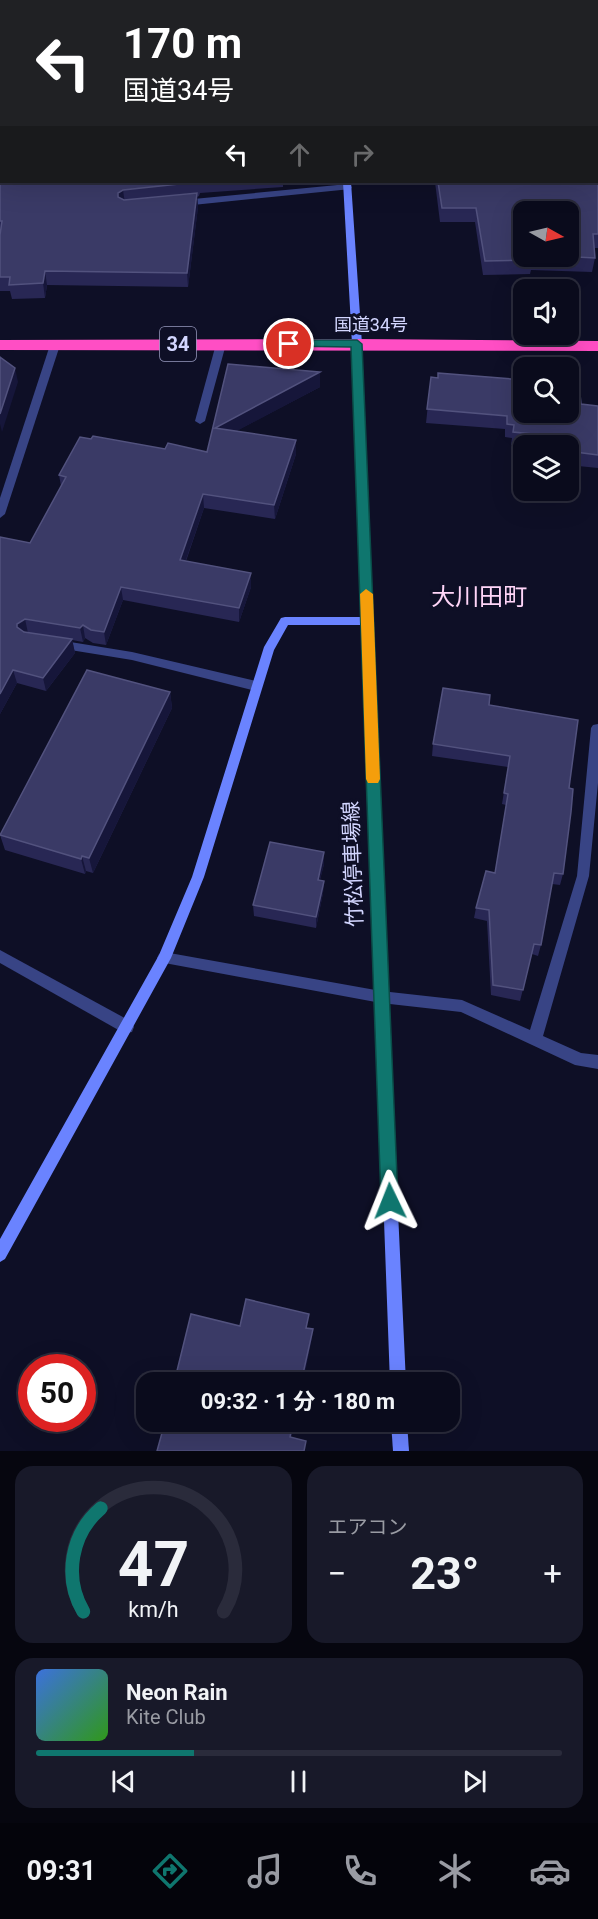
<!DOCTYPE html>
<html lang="ja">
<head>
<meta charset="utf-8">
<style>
  :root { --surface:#0a0b1c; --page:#181929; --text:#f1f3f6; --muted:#999ba3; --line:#2a2b3b; --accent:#0f766e }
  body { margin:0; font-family:Roboto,"Noto Sans JP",sans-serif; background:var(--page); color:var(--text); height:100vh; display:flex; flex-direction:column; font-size:22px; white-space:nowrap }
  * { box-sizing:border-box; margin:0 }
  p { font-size:20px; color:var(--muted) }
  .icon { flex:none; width:33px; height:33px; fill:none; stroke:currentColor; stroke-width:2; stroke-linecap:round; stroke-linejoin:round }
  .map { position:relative; height:1451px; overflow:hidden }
  .drawer { display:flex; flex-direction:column; gap:15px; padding:15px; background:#06060f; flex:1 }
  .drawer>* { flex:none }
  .hud { position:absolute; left:0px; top:0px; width:598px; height:183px; box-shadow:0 6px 24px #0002,0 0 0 2px var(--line); background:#202124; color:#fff; overflow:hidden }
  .needle { width:39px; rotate:98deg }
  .controls { position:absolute; left:513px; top:201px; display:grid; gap:12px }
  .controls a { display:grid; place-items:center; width:66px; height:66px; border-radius:12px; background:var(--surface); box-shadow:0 6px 24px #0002,0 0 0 2px var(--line); font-size:30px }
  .speed { position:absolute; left:18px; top:1354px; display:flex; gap:12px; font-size:30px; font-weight:700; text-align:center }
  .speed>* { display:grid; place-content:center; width:78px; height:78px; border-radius:50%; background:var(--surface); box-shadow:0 6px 24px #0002,0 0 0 2px var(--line); line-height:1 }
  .speed .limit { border:9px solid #d22; background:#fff; color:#111 }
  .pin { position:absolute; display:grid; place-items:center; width:51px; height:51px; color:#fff; margin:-26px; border:3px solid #fff; border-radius:50%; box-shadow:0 2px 6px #0007 }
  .me { position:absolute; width:66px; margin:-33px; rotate:358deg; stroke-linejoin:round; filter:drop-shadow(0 0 4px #0008) }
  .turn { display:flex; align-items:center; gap:21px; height:126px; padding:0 24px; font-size:27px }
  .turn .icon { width:78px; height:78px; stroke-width:2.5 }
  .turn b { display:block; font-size:42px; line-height:51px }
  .lanes { display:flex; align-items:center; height:57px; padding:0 24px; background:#0003; justify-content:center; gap:30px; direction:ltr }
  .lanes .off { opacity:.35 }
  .big { font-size:45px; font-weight:700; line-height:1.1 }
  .drawer .widget { flex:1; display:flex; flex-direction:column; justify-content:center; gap:9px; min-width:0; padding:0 21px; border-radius:18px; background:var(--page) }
  .drawer .dial { align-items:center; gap:0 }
  .dial svg { height:156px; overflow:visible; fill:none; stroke:var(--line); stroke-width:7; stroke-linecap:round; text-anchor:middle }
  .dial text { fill:var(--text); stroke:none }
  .song { display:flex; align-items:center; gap:18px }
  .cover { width:72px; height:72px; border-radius:9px; background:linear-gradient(135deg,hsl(220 70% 55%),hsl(110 70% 35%)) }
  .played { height:6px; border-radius:3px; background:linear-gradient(90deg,var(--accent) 30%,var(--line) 30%) }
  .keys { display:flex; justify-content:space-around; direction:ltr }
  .heat { display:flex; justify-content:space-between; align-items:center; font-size:33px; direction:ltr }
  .drawer .tiles { flex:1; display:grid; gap:15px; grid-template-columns:1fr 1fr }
  .widget:last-child { grid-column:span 2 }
  .trip { position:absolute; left:136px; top:1372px; width:324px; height:60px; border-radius:18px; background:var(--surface); box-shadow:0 6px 24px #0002,0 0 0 2px var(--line); font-weight:700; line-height:60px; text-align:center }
  .tab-bar { display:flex; height:96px; justify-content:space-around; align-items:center; background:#04040b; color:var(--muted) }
  .tab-bar .icon { width:42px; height:42px }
  .tab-bar .active { color:var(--accent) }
  .tab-bar b { font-size:27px; color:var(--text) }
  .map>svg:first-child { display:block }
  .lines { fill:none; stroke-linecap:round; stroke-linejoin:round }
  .street { fill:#384485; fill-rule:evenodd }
  .secondary { fill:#6a83ff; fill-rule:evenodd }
  .highway { fill:#ff4ec4; fill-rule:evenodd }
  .wall { fill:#282754; fill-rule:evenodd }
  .shaded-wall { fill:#16163a }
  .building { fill:#3a3a66; stroke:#52527e; stroke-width:1.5 }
  .route { fill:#0f766e; stroke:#0a4d48; stroke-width:1.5 }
  .slow { fill:#f59e0b }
  .labels { text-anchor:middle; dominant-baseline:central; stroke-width:6; stroke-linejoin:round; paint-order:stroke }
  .far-street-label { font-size:18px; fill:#d3d6ff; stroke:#0e0f26 }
  .shield { fill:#0e0f26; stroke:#989abe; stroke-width:1.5 }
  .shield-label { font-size:20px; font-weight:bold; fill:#d3d6ff }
  .street-label { font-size:21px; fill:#d3d6ff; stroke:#0e0f26 }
  .quarter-label { font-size:24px; fill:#ffd5f8; stroke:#0e0f26 }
</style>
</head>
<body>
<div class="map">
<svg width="598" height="1451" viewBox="0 0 598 1451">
  <rect width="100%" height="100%" fill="#0e0f26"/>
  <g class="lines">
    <!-- street -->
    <g class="street">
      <polygon points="537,0 545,0 545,2 538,2"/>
      <rect x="597" y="39" width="1" height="4"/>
      <rect x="597" y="58" width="1" height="5"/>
      <rect x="0" y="85" width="2" height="4"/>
      <polygon points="348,184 352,187 351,189 183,206 179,203 183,200"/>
      <polygon points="221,341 226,344 205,421 200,424 195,421 216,344"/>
      <polygon points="55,342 60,345 5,514 0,518 0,498 50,345"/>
      <polygon points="58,640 132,652 256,681 262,686 256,691 132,660 58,648 52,644"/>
      <polygon points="598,724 598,783 589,876 543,1036 581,1053 598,1055 598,1069 575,1065 461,1012 381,1003 159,962 157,958 159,954 164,952 381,991 462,1000 530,1030 577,876 591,728 593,725"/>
      <polygon points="0,950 132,1022 134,1027 132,1032 127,1033 122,1032 0,963"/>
    </g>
    <!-- secondary -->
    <g class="secondary">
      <rect x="332" y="0" width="8" height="2"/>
      <polygon points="343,182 351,182 362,344 388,997 406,1383 390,1383 362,625 288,625 274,650 204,877 171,958 5,1259 0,1262 0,1239 159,955 192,877 264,647 281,618 285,617 361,617 352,344"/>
      <polygon points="391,1422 407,1422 409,1451 393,1451"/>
    </g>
    <!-- highway -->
    <polygon class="highway" points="357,339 598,341 598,351 0,350 0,340"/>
  </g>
  <!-- wall -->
  <g class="wall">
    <polygon points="0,0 2,2 2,29 0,29"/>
    <polygon points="589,0 598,0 598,19 597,18 597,2 589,2"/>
    <path d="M598,108V248H594L595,258L592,272L531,270L530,274L483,275L475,222H440L435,182H597ZM568,212V256H524Z"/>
    <polygon points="0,151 2,182 298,182 298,183 283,184 283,187 200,193 199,196 197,197 198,207 188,287 47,285 45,298 12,299 10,291 0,291"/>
    <polygon points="228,364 320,387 236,431 296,440 296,454 275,519 204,508 186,561 251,573 251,587 239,622 123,600 106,645 93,643 85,638 83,642 72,640 75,653 46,691 17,683 0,714 0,537 30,543 61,486 59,475 91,439 165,449 207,452"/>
    <polygon points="431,377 581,404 598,406 598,468 568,465 568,446 524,446 511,445 512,438 505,437 505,429 426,423"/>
    <polygon points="170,692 172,708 93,873 86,871 85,874 5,850 0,835"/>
    <polygon points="489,705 569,788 563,874 560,885 552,884 541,945 538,956 532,954 520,1001 491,995 487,921 474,918 476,908 495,873 506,805 502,804 508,767 432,756 433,744"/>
    <polygon points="324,864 320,880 324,881 323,893 316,928 254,916 253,905"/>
  </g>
  <!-- shaded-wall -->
  <g class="shaded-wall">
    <polygon points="123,190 125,204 120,207 118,193"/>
    <polygon points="197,193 198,207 188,287 187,273"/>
    <polygon points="45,271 47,285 45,298 43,283"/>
    <polygon points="15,368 18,382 2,432 0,424 0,414"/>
    <polygon points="320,372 320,387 216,442 215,428"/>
    <polygon points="296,440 296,454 275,519 274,505"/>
    <polygon points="203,494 204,508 181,574 180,560"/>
    <polygon points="251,573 251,587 239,622 239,608"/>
    <polygon points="121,587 123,600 106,645 104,632"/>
    <polygon points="25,619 28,633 21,637 17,627 17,624"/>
    <polygon points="83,625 85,638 83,642 80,628"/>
    <polygon points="72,639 75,653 46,691 43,678"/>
    <polygon points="13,670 17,683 0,714 0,694"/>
    <polygon points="170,692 172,708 93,873 89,858"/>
    <polygon points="324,852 324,864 317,891 318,880"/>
    <polygon points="82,856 86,871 85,874 81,859"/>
    <polygon points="324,881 323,893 316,928 316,917"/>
    <polygon points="313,1329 312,1338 303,1383 301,1383"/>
    <polygon points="293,1422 295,1422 290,1444 290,1437"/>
  </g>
  <!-- building -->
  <g class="building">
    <polygon points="0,0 67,0 67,2 2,2 2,18 0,18"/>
    <polygon points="122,0 169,0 170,2 122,2"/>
    <rect x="264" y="0" width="36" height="2"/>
    <polygon points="432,0 513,0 513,2 433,2"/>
    <polygon points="597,108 598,108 598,234 593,234 595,258 557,256 568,256 568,212 524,212 524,256 532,256 532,260 485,261 476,208 442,208 438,182 597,182"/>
    <polygon points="0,151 2,151 2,182 198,182 123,190 118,193 118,197 124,200 197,193 187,273 45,271 43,283 9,285 10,277 0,277 0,235 2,221 0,221"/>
    <polygon points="0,357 15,368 0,414"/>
    <polygon points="228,364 320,372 215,428 296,440 274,505 203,494 180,560 251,573 239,608 121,587 104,632 91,630 83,625 80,628 25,619 17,624 17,627 24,632 72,639 43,678 13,670 0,694 0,537 30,543 66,477 59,475 80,437 91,439 93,436 165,449 168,443 207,452"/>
    <polygon points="438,373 524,380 524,412 568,412 568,383 579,384 581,404 598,406 598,455 568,451 568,446 541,446 543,435 513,432 514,425 507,424 507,416 427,409 431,377 438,378"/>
    <polygon points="87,670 170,692 89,858 82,856 81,859 0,835"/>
    <polygon points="443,688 490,695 489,705 578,720 569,788 573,789 571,812 563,874 554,873 541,945 534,944 523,990 493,985 489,910 476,908 486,871 495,873 508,794 504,793 510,756 433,744"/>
    <polygon points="270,842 324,852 318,880 324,881 316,917 253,905"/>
    <polygon points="246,1299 309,1314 306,1328 313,1329 301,1383 174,1383 191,1314 240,1326"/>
    <polygon points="165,1422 293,1422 290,1437 306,1441 304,1451 157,1451"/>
  </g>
  <!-- route -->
  <polygon class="route" points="289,340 357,340 362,344 398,1201 396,1207 390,1210 383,1207 381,1201 351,347 285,346 283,344"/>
  <!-- slow -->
  <polygon class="slow" points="366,589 373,594 380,779 378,783 368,783 366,779 360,594"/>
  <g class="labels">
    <!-- far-street labels -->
    <g class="far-street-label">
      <text x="371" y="324">国道34号</text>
    </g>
    <!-- shield labels -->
    <rect class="shield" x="160" y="327" width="36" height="34" rx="4.5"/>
    <g class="shield-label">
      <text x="178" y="344">34</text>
    </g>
    <!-- street labels -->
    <g class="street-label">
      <text transform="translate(353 864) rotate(-92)">竹松停車場線</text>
    </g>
    <!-- quarter labels -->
    <g class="quarter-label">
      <text x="479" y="597">大川田町</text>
    </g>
  </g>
</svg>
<div class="controls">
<a><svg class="needle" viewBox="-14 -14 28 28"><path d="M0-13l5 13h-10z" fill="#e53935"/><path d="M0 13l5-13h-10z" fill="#999ba3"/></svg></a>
<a><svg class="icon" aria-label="sound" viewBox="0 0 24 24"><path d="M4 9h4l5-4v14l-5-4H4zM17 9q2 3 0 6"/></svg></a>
<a><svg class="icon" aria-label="search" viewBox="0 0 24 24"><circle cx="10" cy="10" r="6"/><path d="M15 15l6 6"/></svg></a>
<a><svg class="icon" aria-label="layers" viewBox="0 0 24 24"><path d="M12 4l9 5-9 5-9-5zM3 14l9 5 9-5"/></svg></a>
</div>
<div class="speed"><div class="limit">50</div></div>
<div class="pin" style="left:289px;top:344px;background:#d93025"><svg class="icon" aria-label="arrive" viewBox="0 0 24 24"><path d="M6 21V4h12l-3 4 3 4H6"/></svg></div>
<svg class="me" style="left:390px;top:1201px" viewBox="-20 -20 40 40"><path d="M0-17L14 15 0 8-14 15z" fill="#0f766e" stroke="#fff" stroke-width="4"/></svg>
<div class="trip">09:32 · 1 分 · 180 m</div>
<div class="hud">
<div class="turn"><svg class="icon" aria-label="left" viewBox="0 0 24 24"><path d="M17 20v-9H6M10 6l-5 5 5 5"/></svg><div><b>170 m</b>国道34号</div></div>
<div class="lanes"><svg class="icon" aria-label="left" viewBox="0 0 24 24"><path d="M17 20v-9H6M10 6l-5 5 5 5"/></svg><svg class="icon off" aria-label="ahead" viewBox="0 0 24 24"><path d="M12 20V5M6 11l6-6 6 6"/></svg><svg class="icon off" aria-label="right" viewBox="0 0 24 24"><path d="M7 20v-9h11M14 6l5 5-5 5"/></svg></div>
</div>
</div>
<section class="drawer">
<div class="tiles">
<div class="widget dial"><svg viewBox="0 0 100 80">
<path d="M14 69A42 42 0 1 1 86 69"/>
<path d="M14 69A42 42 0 0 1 23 16" stroke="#0f766e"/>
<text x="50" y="56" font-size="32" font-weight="700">47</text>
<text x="50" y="72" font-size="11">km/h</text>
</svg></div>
<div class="widget"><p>エアコン</p>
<div class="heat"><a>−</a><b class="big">23°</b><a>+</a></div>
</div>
<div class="widget">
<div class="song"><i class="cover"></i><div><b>Neon Rain</b><p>Kite Club</p></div></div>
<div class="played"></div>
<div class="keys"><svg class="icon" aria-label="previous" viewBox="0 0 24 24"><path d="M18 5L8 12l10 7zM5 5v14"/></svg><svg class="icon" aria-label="pause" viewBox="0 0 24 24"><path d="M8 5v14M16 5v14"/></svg><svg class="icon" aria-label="next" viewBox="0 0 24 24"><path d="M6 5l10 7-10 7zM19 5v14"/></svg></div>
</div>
</div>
</section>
<nav class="tab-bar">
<b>09:31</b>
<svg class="icon active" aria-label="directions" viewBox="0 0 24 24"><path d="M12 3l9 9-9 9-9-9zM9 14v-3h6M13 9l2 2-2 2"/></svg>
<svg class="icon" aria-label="music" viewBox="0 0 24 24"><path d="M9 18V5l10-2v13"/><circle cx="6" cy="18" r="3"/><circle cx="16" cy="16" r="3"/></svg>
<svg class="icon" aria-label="phone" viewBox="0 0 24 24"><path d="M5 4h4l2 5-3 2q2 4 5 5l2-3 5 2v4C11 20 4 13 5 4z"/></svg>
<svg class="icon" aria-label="climate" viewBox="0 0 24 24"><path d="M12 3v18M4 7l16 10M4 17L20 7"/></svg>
<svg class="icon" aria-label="car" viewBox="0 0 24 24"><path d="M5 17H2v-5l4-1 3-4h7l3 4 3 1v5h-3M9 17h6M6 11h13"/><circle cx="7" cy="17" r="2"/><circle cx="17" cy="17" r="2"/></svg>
</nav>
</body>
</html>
